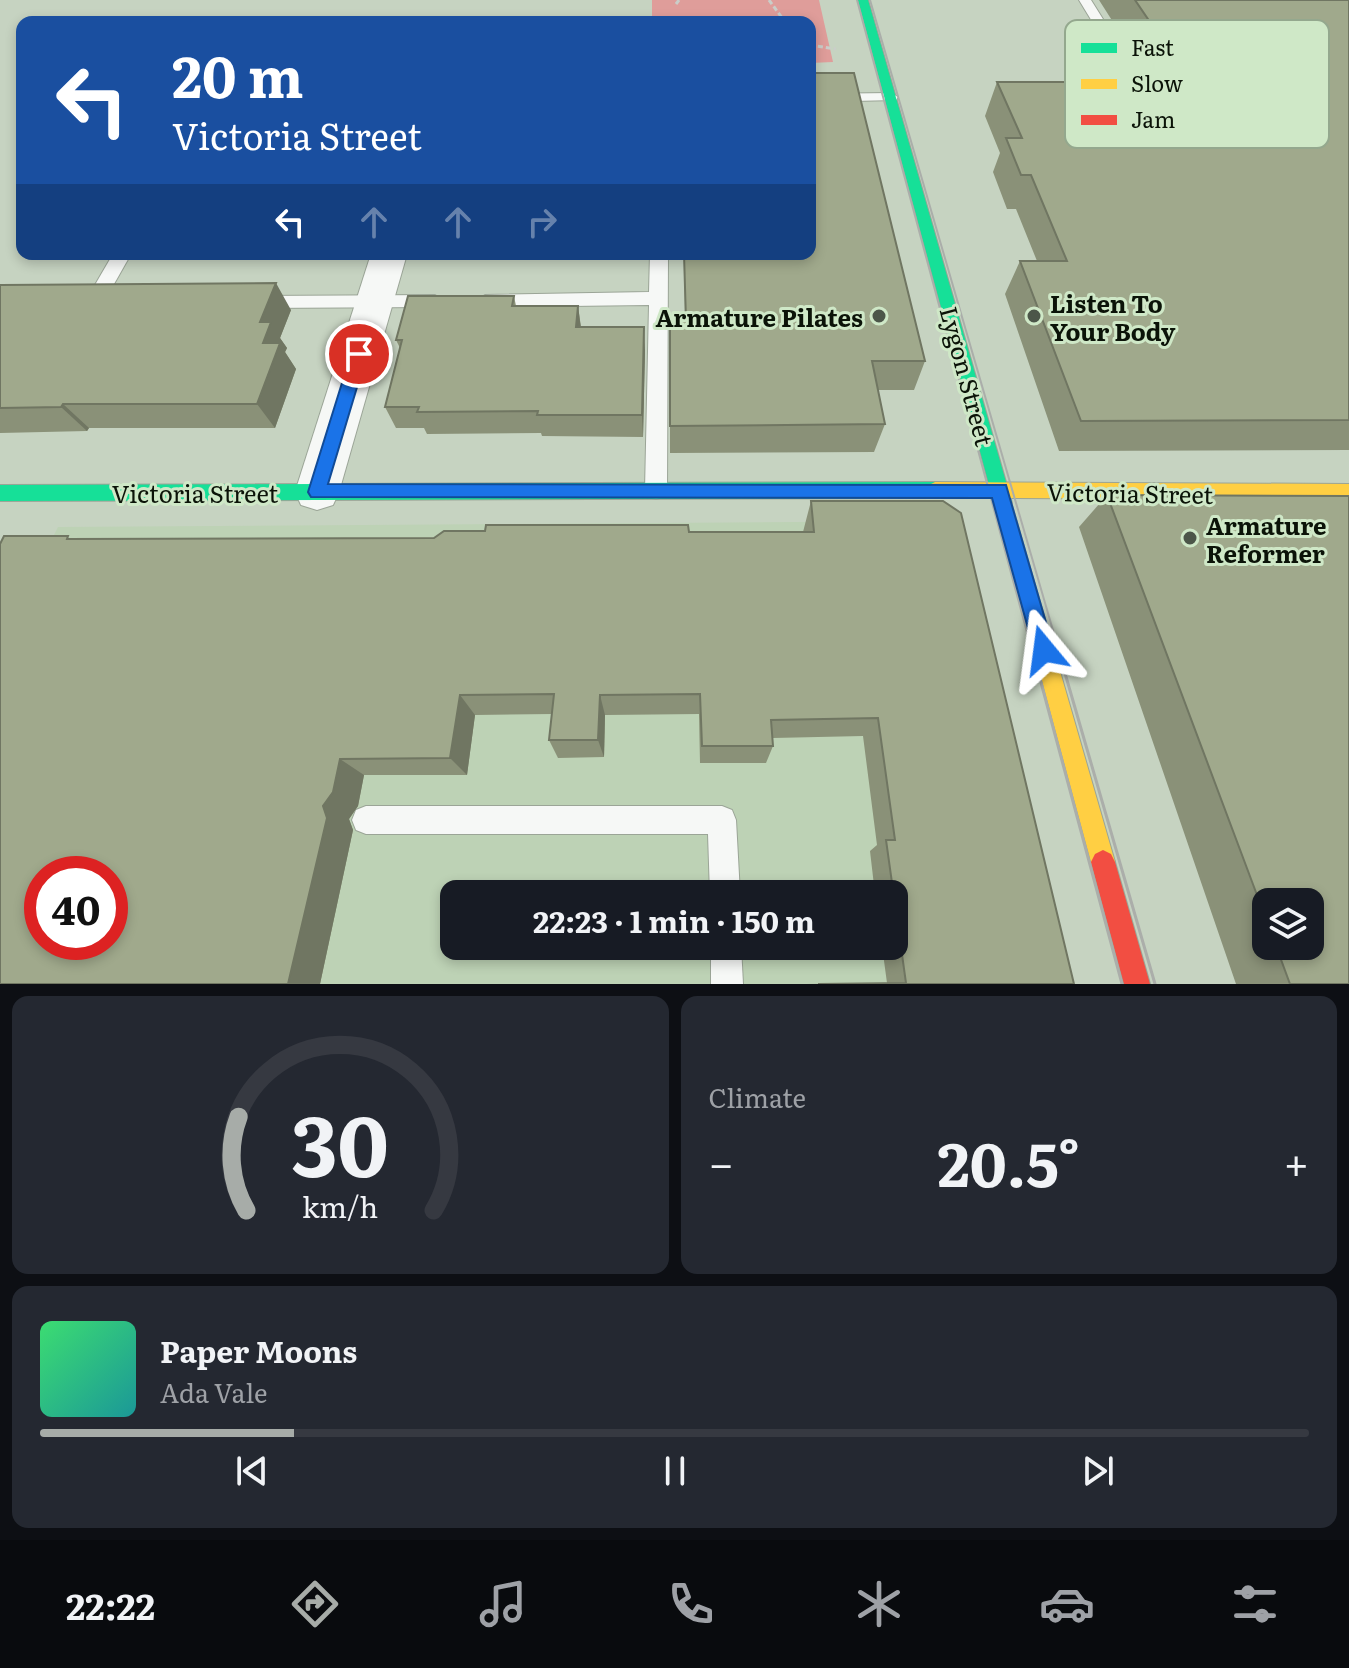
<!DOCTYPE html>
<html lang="en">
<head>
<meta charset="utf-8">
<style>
  :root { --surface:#171b24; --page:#242831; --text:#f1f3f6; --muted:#9ea1a6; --line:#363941; --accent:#a7aca8 }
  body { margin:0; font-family:Literata,serif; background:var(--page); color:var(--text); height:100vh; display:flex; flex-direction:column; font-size:30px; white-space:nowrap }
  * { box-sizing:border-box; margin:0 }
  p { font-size:26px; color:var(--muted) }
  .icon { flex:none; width:44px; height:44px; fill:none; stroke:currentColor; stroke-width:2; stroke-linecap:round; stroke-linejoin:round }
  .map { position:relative; height:984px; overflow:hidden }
  .side { display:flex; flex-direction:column; gap:12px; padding:12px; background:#0d0f14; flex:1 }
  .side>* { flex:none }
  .hud { position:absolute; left:16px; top:16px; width:800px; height:244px; border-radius:16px; box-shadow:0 4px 12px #0003; background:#1a4fa0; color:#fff; overflow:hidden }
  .buttons { position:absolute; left:1252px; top:888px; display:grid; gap:16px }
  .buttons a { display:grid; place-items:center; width:72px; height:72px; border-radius:16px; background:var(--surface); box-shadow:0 4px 12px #0003; font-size:40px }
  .speed { position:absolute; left:24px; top:856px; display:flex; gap:16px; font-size:40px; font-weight:700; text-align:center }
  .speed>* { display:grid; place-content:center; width:104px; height:104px; border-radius:50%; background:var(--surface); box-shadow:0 4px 12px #0003; line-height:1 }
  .speed .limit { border:12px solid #d22; background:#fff; color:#111 }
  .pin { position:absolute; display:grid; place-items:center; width:68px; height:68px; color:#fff; margin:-34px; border:4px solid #fff; border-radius:50%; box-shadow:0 2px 8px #0007 }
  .me { position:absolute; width:88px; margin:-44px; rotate:344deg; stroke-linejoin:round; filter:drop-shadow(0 0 6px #0008) }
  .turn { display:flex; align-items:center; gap:28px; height:168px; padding:0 24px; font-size:36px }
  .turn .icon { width:104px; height:104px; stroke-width:2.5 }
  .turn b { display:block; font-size:56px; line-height:68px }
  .lanes { display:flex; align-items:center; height:76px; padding:0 24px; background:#0003; justify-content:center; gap:40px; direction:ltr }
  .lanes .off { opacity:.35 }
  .big { font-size:60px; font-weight:700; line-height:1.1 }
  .side .tile { flex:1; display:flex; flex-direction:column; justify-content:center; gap:12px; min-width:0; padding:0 28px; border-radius:16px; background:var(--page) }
  .side .dial { align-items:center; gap:0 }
  .dial svg { height:208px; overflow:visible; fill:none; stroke:var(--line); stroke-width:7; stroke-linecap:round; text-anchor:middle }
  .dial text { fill:var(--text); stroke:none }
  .song { display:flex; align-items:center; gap:24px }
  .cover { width:96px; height:96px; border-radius:12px; background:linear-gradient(135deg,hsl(140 70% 55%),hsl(180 70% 35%)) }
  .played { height:8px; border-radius:4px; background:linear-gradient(90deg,var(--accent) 20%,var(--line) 20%) }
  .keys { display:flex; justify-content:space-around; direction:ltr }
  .heat { display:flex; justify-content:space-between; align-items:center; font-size:44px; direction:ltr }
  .side .tiles { flex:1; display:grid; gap:12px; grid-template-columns:1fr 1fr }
  .tile:last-child { grid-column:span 2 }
  .trip { position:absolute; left:440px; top:880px; width:468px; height:80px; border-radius:16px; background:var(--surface); box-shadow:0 4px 12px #0003; font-weight:700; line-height:80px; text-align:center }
  .dock { display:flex; height:128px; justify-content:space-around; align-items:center; background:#090b0e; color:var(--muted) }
  .dock .icon { width:56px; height:56px }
  .dock .on { color:var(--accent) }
  .dock b { font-size:36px; color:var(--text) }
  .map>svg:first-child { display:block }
  .built { fill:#bdd2b5; fill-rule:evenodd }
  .green { fill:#df9d9a }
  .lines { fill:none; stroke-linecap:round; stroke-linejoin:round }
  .lane-casing { stroke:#9ba597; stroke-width:2 }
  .street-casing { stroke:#9ba597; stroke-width:2 }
  .fast-casing { stroke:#9ba597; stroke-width:2 }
  .slow-casing { stroke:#9ba597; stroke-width:2 }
  .jam-casing { stroke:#9ba597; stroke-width:2 }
  .path { stroke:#cacec9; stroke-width:3; stroke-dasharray:5 3; stroke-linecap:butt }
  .lane { fill:#f6f8f6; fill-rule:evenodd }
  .street { fill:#f6f8f6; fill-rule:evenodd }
  .fast { fill:#16e098; fill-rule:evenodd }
  .slow { fill:#ffcf43; fill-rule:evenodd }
  .jam { fill:#f24e42; fill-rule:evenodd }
  .tram-far1 { stroke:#abaeaa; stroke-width:2 }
  .tram { stroke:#abaeaa; stroke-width:3 }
  .wall { fill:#8a9178; fill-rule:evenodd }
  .shaded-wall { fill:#707662 }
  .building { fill:#a0a98c; stroke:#707662; stroke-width:2; fill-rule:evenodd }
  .route { fill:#1a73e8; stroke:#114b97; stroke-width:2 }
  .poi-dot { fill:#4c5649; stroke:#cfe8c7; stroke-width:3 }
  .labels { text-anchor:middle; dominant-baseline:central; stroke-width:6; stroke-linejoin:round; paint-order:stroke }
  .poi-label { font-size:24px; font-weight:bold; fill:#0b1308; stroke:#cfe8c7; text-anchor:start }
  .street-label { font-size:24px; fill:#0b1308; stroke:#cfe8c7 }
  .key { fill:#cfe8c7; stroke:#94a88e; stroke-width:2 }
  .key-label { font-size:22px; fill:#0b1308 }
</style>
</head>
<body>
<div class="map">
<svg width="1349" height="984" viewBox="0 0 1349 984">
  <rect width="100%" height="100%" fill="#c6d3c1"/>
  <!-- built -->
  <path class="built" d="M941,521L1044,984H0V643L58,527ZM42,874H110V942H42ZM454,894H894V946H454Z"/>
  <!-- green -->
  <polygon class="green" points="652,0 819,0 833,62 810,63 810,22 652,22"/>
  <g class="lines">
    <defs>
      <g id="lane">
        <polygon points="1079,0 1091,0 1143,83 1164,84 1164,90 1134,90"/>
        <polygon points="891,93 898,97 896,100 810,102 810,94"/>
        <polygon points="113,254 131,254 101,307 87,307 85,302"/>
        <polygon points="650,254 668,254 667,490 664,497 656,499 648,497 645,490 649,305 485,307 476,301 485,295 649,292"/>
        <polygon points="435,295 444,301 435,307 257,308 248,302 257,296"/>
        <polygon points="366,806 722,806 732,810 736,820 740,894 710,894 708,834 366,834 356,830 352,820 356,810"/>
        <polygon points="711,946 741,946 743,984 711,984"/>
      </g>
      <polygon id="street" points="371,254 407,254 339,492 333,505 317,510 301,505 295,492"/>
      <g id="fast">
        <polygon points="858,0 868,0 1012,503 1009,508 1003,511 997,508 994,503"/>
        <polygon points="935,482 941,485 944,490 941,495 935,498 0,501 0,485"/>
      </g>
      <polygon id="slow" points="935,482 1349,484 1349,500 1010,498 1115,862 1111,870 1103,874 1095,870 1091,862 994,503 996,498 935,498 929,495 926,490 929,485"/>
      <polygon id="jam" points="1103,850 1111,854 1115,862 1150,984 1124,984 1091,862 1095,854"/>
    </defs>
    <!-- lane casing -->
    <use href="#lane" class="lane-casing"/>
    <!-- street casing -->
    <use href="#street" class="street-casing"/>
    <!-- fast casing -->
    <use href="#fast" class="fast-casing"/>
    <!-- slow casing -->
    <use href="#slow" class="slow-casing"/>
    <!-- jam casing -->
    <use href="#jam" class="jam-casing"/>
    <!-- path -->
    <g class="path">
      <polyline points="769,0 785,22"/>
      <polyline points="676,4 679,0"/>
      <polyline points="810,45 836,49"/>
    </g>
    <!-- lane -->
    <use href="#lane" class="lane"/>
    <!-- street -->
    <use href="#street" class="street"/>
    <!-- fast -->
    <use href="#fast" class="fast"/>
    <!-- slow -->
    <use href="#slow" class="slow"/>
    <!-- jam -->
    <use href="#jam" class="jam"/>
    <!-- tram-far1 -->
    <g class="tram-far1">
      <polyline points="857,0 1032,651"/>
      <polyline points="870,0 1059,651"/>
    </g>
    <!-- tram -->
    <g class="tram">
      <polyline points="1032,649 1122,984"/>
      <polyline points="1058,649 1155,984"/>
    </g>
  </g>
  <!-- wall -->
  <g class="wall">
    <polygon points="1099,0 1349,0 1349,450 1059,451 1005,294 1020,261 1037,261 1016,209 1007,209 993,172 1000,153 985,116 997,82 1164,82 1165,80 1150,80"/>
    <polygon points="670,254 810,254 925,361 914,390 878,390 885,424 874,452 670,453 670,320 685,320 684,256 671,256"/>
    <polygon points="0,285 291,310 280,338 287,348 285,352 296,369 275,428 89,428 87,431 0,433"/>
    <polygon points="514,296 516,306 578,306 581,327 645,350 643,437 542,436 541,433 427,434 424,428 396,428 385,407 400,348 396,340"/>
    <path d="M1107,495L1349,984H1236L1079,527ZM1266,902L1310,946H1266Z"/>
    <polygon points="811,501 1074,984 806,984 887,983 882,946 894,946 894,894 875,894 870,851 877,845 863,736 773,738 773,746 766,763 700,763 699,714 605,715 604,757 558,758 549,740 552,714 475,715 467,775 364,775 358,806 349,819 353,830 320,984 0,984 73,539 434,538 689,532 803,532"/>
  </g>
  <!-- shaded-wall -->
  <g class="shaded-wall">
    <polygon points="276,283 291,310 280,338 287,348 285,352 296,369 275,428 257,404 260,322"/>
    <polygon points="578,306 581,329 576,327"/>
    <polygon points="644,327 645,350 643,437 642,415"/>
    <polygon points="63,404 89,428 87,431 61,407"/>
    <polygon points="460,695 475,715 467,775 450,758"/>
    <polygon points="600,695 605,715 604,757 598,740"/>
    <polygon points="340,759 364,775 358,806 349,819 353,830 320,984 288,984 323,806"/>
  </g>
  <!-- building -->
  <g class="building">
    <polygon points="1135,0 1349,0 1349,420 1081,421 1020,261 1067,261 1031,175 1021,175 1006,138 1022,138 997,82 1191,82 1176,60 1224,60 1227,57 1226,49 1219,47 1167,47"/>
    <polygon points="810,73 854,73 925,361 872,361 885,424 670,426 670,320 686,320 684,254 810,254"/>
    <polygon points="276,283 260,322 271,322 263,343 280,343 257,404 63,404 61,407 0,408 0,285"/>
    <polygon points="408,296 514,296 512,306 578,306 576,327 644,327 642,415 537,415 538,411 417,412 419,407 385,407 402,340 396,340"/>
    <polygon points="1107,495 1349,496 1349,984 1290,984 1276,946 1310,946 1310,902 1266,902 1266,919"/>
    <path d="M811,501H943L961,513L1074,984H818L906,983L886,840H895L878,718L771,720L773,746H702L700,694L600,695L598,740H549L554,694L460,695L450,758L340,759L333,792L323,806L327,818L288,984H0V544L4,536H68L67,539L434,538L444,531H485L486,525H688L689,532H814ZM42,874H110V942H42Z"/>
  </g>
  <!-- route -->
  <polygon class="route" points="359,348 367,354 328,484 1006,485 1054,650 1051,657 1044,659 1037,657 1034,650 992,498 311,497 308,492 351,354"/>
  <!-- markers -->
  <g class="poi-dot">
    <circle cx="879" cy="316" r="8"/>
    <circle cx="1034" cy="316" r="8"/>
    <circle cx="1190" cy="538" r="8"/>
  </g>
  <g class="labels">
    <!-- poi labels -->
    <g class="poi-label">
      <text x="1050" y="302">Listen To<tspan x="1050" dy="28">Your Body</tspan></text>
      <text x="863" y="316" text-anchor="end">Armature Pilates</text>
      <text x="1206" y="524">Armature<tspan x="1206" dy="28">Reformer</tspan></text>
    </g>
    <!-- street labels -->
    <g class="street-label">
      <text transform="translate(968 376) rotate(75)">Lygon Street</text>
      <text x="195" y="492">Victoria Street</text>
      <text transform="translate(1130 492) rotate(1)">Victoria Street</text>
    </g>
  </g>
  <!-- legend -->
  <rect x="1065" y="20" width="264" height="128" rx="12" class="key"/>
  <rect x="1081" y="43" width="36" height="10" fill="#16e098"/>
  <rect x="1081" y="79" width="36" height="10" fill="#ffcf43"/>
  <rect x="1081" y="115" width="36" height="10" fill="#f24e42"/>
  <g class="key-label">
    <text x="1131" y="56">Fast</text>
    <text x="1131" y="92">Slow</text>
    <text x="1131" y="128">Jam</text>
  </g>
</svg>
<div class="buttons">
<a><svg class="icon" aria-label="layers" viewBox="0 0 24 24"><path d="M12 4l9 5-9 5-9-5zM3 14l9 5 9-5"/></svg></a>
</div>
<div class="speed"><div class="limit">40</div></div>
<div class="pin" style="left:359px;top:354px;background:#d93025"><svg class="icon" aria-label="arrive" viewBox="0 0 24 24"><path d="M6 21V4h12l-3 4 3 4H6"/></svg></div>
<svg class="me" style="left:1044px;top:650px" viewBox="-20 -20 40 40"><path d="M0-17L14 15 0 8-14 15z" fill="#1a73e8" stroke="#fff" stroke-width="4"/></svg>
<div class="trip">22:23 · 1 min · 150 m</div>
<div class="hud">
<div class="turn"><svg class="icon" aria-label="left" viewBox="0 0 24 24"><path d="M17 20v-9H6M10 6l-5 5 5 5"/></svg><div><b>20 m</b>Victoria Street</div></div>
<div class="lanes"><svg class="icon" aria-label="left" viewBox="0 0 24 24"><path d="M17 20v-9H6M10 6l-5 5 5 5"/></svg><svg class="icon off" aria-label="ahead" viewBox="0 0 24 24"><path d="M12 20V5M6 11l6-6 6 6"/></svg><svg class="icon off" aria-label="ahead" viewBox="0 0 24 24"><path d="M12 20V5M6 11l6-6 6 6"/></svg><svg class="icon off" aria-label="right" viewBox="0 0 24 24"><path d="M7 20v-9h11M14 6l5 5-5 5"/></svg></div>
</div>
</div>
<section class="side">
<div class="tiles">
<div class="tile dial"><svg viewBox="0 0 100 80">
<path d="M14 69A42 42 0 1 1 86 69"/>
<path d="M14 69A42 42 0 0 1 11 33" stroke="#a7aca8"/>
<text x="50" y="56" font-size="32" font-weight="700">30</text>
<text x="50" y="72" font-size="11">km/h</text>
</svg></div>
<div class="tile"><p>Climate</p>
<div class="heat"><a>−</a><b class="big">20.5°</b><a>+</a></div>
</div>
<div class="tile">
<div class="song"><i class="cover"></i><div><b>Paper Moons</b><p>Ada Vale</p></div></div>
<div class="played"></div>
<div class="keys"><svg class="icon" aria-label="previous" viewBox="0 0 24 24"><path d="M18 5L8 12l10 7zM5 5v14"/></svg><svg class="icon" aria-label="pause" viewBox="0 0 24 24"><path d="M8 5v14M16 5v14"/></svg><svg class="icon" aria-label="next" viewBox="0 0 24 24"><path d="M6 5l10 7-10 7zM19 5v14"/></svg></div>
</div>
</div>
</section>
<nav class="dock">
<b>22:22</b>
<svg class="icon on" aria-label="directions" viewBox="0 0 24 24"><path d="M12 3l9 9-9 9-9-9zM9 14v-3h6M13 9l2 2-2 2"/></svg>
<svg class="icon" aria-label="music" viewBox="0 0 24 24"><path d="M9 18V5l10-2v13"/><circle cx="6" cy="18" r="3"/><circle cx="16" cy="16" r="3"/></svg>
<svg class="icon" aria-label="phone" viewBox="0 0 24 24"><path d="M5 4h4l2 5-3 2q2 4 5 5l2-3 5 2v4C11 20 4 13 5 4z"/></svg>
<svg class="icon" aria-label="climate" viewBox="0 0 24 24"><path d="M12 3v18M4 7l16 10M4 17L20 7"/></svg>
<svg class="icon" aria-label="car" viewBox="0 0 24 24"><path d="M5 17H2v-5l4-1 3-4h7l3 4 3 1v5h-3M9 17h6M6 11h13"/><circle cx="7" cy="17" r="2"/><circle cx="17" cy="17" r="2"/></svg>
<svg class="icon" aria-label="filters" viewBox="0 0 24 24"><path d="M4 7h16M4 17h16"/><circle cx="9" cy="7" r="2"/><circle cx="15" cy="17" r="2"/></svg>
</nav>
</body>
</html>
